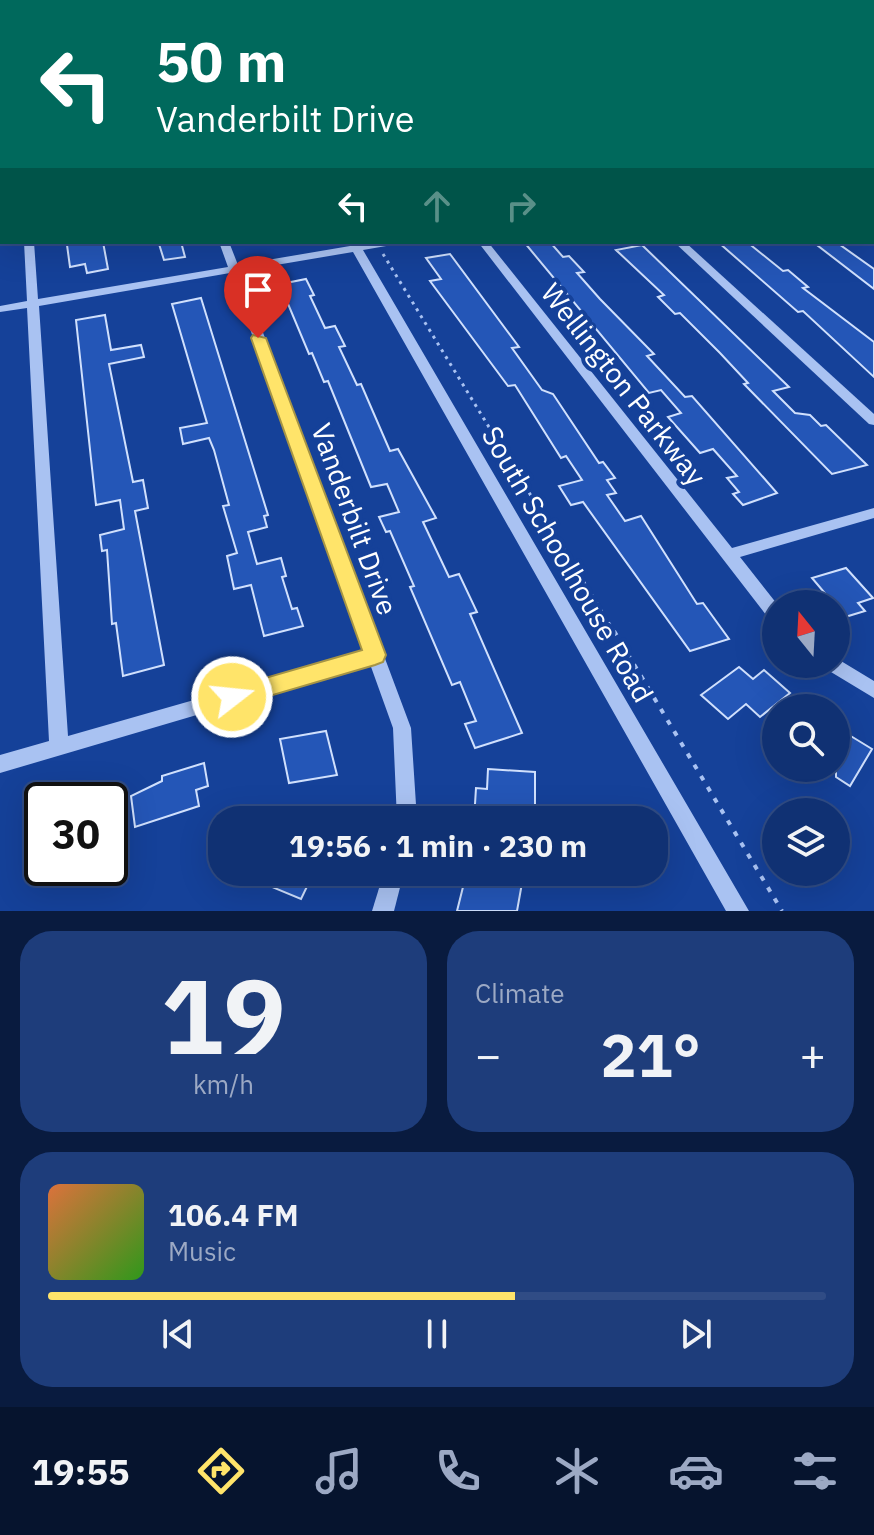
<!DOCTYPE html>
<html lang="en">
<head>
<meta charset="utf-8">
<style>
  :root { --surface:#103173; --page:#1e3d7b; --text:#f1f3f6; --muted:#9ca9c4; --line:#304c85; --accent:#ffe46a }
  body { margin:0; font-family:"IBM Plex Sans",sans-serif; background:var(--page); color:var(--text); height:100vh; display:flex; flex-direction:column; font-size:30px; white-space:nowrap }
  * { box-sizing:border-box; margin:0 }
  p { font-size:26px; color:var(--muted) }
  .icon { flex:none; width:44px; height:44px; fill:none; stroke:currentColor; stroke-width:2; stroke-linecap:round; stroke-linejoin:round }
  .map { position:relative; height:911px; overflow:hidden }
  .drawer { display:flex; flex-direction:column; gap:20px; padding:20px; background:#091b3f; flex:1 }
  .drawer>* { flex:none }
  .hud { position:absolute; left:0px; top:0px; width:874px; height:244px; box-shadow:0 8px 32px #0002,0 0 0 2px var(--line); background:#00695c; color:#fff; overflow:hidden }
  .needle { width:52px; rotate:342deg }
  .fabs { position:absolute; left:762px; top:590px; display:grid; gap:16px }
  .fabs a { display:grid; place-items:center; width:88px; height:88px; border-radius:50%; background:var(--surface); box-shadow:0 8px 32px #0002,0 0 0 2px var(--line); font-size:40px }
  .speed { position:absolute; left:24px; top:782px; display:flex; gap:16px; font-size:40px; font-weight:700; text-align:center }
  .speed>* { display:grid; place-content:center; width:104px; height:104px; border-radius:50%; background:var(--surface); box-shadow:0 8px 32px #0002,0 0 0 2px var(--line); line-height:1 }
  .speed .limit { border:4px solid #111; border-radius:12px; background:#fff; color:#111 }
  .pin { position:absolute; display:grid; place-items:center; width:68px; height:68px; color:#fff; margin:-82px -34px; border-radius:50% 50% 50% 0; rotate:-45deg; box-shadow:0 0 8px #0007 }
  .pin .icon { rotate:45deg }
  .me { position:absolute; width:88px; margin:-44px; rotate:74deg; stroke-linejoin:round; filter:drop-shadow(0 0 6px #0008) }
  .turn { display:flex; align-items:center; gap:28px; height:168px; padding:0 24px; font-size:36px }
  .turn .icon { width:104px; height:104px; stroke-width:2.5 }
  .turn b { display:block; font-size:56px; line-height:68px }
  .lanes { display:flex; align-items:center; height:76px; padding:0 24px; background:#0003; justify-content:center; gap:40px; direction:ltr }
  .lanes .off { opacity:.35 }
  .big { font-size:60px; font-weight:800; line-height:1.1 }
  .drawer .tile { flex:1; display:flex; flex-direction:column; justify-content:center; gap:12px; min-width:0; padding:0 28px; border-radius:32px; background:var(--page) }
  .drawer .dial { align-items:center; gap:0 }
  .dial b { font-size:104px; line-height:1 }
  .song { display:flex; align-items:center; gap:24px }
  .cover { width:96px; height:96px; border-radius:12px; background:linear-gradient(135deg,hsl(20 70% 55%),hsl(110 70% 35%)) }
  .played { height:8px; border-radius:4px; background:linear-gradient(90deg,var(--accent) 60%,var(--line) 60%) }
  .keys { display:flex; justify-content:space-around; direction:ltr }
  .heat { display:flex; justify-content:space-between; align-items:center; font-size:44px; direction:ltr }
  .drawer .tiles { flex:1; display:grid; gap:20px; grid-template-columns:1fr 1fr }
  .tile:last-child { grid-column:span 2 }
  .trip { position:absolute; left:208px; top:806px; width:460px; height:80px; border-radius:32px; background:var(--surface); box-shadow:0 8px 32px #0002,0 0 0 2px var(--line); font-weight:800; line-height:80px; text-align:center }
  .menu { display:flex; height:128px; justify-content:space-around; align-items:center; background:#06142e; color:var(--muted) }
  .menu .icon { width:56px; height:56px }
  .menu .current { color:var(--accent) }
  .menu b { font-size:36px; color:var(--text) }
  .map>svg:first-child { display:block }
  .building { fill:#2456b7; stroke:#d0e0fd; stroke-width:2 }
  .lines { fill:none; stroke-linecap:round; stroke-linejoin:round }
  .path-far1 { stroke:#a9c2f2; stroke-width:3; stroke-dasharray:3 5; stroke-linecap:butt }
  .path { stroke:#a9c2f2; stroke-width:4; stroke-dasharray:5 8; stroke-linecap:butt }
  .minor { fill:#a9c2f2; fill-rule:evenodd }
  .route { fill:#ffe46a; stroke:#a69445; stroke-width:2 }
  .labels { text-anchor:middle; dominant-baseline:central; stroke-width:8; stroke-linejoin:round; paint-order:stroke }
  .street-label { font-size:28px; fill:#fff; stroke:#154199 }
</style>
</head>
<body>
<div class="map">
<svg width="874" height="911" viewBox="0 0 874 911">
  <rect width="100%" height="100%" fill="#154199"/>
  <!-- building -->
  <g class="building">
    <polygon points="71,242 103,242 108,269 87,273 85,264 70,267 67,245"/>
    <polygon points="181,242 185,257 164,260 159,244"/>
    <polygon points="524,242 550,242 563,257 569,256 584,272 577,273 600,299 654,354 647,356 685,397 692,396 777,493 743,505 733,494 739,492 727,478 737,476 713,449 700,453 668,417 681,413 661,390 649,393"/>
    <polygon points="718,242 747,242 783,271 788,270 808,287 803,288 874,342 874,377 803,311 798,312"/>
    <polygon points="813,242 836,242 874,269 874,289"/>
    <polygon points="642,245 789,387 773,391 795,413 810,415 821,426 826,425 867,465 832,474 744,384 748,383 720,353 680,313 675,314 658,297 664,295 616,250"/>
    <polygon points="450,254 519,347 512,348 542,390 553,394 599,463 603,462 615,478 607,480 616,493 607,495 625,521 641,516 697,604 703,603 729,639 690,651 583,502 571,505 559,486 582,480 566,456 561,458 515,385 508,386 430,281 441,279 426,258"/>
    <polygon points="306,279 314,295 310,296 325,328 335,326 345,346 339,347 357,385 361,384 390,451 398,449 436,518 423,522 449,577 459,574 477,612 470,614 522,733 475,748 465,724 476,721 460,682 452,685 410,587 414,586 390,531 386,532 379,517 399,512 387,484 371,487 328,381 324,382 312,353 309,354 283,292 288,287 286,283"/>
    <polygon points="201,298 268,515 264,516 267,527 248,532 257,564 281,558 286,576 282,577 292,609 297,608 303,626 264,636 251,585 234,589 227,556 237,553 223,506 229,505 214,450 209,438 183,444 180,428 207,423 172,304"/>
    <polygon points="105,315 111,350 141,345 144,357 109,364 133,482 143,480 148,508 135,511 164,665 123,676 116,623 112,624 107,550 102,551 100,535 124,529 120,500 96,505 76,320"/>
    <polygon points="846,568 873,598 858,603 865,611 845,617 812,578"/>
    <polygon points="739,667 753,679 764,670 790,693 760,717 746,704 728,719 701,695"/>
    <polygon points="836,727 872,749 850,786 836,777"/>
    <polygon points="326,731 337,775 289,783 280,739"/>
    <polygon points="204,763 208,786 196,790 199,806 135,827 131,796 162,781 162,776"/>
    <polygon points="488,769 535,772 535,819 502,816 502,820 474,820 476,788 487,789"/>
    <polygon points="236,872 314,872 301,899"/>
    <polygon points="480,872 524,872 517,911 457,911 465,879 478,883"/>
  </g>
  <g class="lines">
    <!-- path-far1 -->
    <polyline class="path-far1" points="383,254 615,633"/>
    <!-- path -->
    <polyline class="path" points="614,631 782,911"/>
    <!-- minor -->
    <g class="minor">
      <polygon points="214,0 220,0 221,2 215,2"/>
      <rect x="350" y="0" width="6" height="2"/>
      <polygon points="532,0 539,0 540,2 533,2"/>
      <polygon points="747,0 755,0 757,2 749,2"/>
      <rect x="872" y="37" width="2" height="4"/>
      <rect x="0" y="46" width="2" height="4"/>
      <rect x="872" y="56" width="2" height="5"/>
      <polygon points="872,124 874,125 874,131 872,130"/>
      <polygon points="874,153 874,159 872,160 872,154"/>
      <polygon points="872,236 874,236 874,244 869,242 872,242"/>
      <path d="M24,242H34L38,299L228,267L219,242H229L238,265L350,246L348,242H358L360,244L397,242L392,245L363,250L749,911H726L353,252L240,271L411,728L417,820H397L393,728L370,664L0,773V755L49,741L27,308L0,312V306L27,301ZM230,273L365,651L68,736L39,306Z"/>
      <polygon points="478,242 488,242 732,548 874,508 874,518 740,557 777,604 776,622 770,620"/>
      <polygon points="674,242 685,242 874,414 874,425 869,424"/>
      <polygon points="836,658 874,681 874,698 826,669 823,664 836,664"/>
      <polygon points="384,872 404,872 394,911 372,911"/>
    </g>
  </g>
  <!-- route -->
  <polygon class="route" points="253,335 266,338 386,655 383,662 375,665 232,707 224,704 220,697 224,690 362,650 251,338"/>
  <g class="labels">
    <!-- street labels -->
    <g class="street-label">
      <text transform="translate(624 384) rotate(52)">Wellington Parkway</text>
      <text transform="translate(355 519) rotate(70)">Vanderbilt Drive</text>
      <text transform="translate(568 564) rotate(60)">South Schoolhouse Road</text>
    </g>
  </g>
</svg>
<div class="fabs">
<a><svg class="needle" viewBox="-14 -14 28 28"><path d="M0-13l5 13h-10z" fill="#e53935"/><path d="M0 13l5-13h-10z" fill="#9ca9c4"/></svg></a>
<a><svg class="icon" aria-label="search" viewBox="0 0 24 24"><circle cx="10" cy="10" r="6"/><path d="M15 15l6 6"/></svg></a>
<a><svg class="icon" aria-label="layers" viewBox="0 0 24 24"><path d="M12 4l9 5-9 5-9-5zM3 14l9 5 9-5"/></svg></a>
</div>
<div class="speed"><div class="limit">30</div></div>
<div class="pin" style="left:258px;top:338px;background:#d93025"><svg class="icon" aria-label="arrive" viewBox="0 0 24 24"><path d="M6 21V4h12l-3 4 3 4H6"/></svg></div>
<svg class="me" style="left:232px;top:697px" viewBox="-20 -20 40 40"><circle r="17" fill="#ffe46a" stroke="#fff" stroke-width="3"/><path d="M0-11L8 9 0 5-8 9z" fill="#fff"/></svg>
<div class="trip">19:56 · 1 min · 230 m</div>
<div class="hud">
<div class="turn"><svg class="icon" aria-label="left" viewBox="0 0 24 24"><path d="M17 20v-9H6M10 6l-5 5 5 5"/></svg><div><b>50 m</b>Vanderbilt Drive</div></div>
<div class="lanes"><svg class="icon" aria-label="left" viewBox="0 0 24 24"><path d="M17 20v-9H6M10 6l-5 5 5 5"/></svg><svg class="icon off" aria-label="ahead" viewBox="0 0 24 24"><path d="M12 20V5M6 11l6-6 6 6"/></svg><svg class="icon off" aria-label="right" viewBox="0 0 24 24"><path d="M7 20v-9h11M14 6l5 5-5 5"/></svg></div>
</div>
</div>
<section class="drawer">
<div class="tiles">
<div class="tile dial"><b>19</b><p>km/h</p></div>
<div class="tile"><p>Climate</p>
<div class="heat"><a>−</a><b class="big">21°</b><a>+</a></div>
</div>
<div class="tile">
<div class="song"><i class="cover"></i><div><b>106.4 FM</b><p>Music</p></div></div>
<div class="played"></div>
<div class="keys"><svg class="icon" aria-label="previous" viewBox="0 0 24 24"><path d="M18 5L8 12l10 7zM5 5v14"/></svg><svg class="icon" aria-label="pause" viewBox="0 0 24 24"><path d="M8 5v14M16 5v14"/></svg><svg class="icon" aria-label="next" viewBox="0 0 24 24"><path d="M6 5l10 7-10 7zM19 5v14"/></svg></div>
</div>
</div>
</section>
<nav class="menu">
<b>19:55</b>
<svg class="icon current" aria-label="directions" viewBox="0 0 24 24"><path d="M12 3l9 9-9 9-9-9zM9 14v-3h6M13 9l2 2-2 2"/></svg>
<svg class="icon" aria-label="music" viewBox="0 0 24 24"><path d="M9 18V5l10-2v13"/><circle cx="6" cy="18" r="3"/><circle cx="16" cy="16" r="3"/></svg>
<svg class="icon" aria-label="phone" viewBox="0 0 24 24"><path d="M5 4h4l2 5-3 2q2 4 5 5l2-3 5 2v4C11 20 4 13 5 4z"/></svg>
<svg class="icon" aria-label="climate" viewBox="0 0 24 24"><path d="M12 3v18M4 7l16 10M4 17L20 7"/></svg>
<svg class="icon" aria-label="car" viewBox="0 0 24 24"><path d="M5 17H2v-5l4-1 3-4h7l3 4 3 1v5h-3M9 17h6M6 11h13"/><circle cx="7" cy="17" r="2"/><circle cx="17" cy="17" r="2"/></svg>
<svg class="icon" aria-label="filters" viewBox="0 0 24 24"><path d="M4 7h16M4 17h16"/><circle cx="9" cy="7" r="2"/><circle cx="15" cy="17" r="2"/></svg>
</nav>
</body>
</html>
